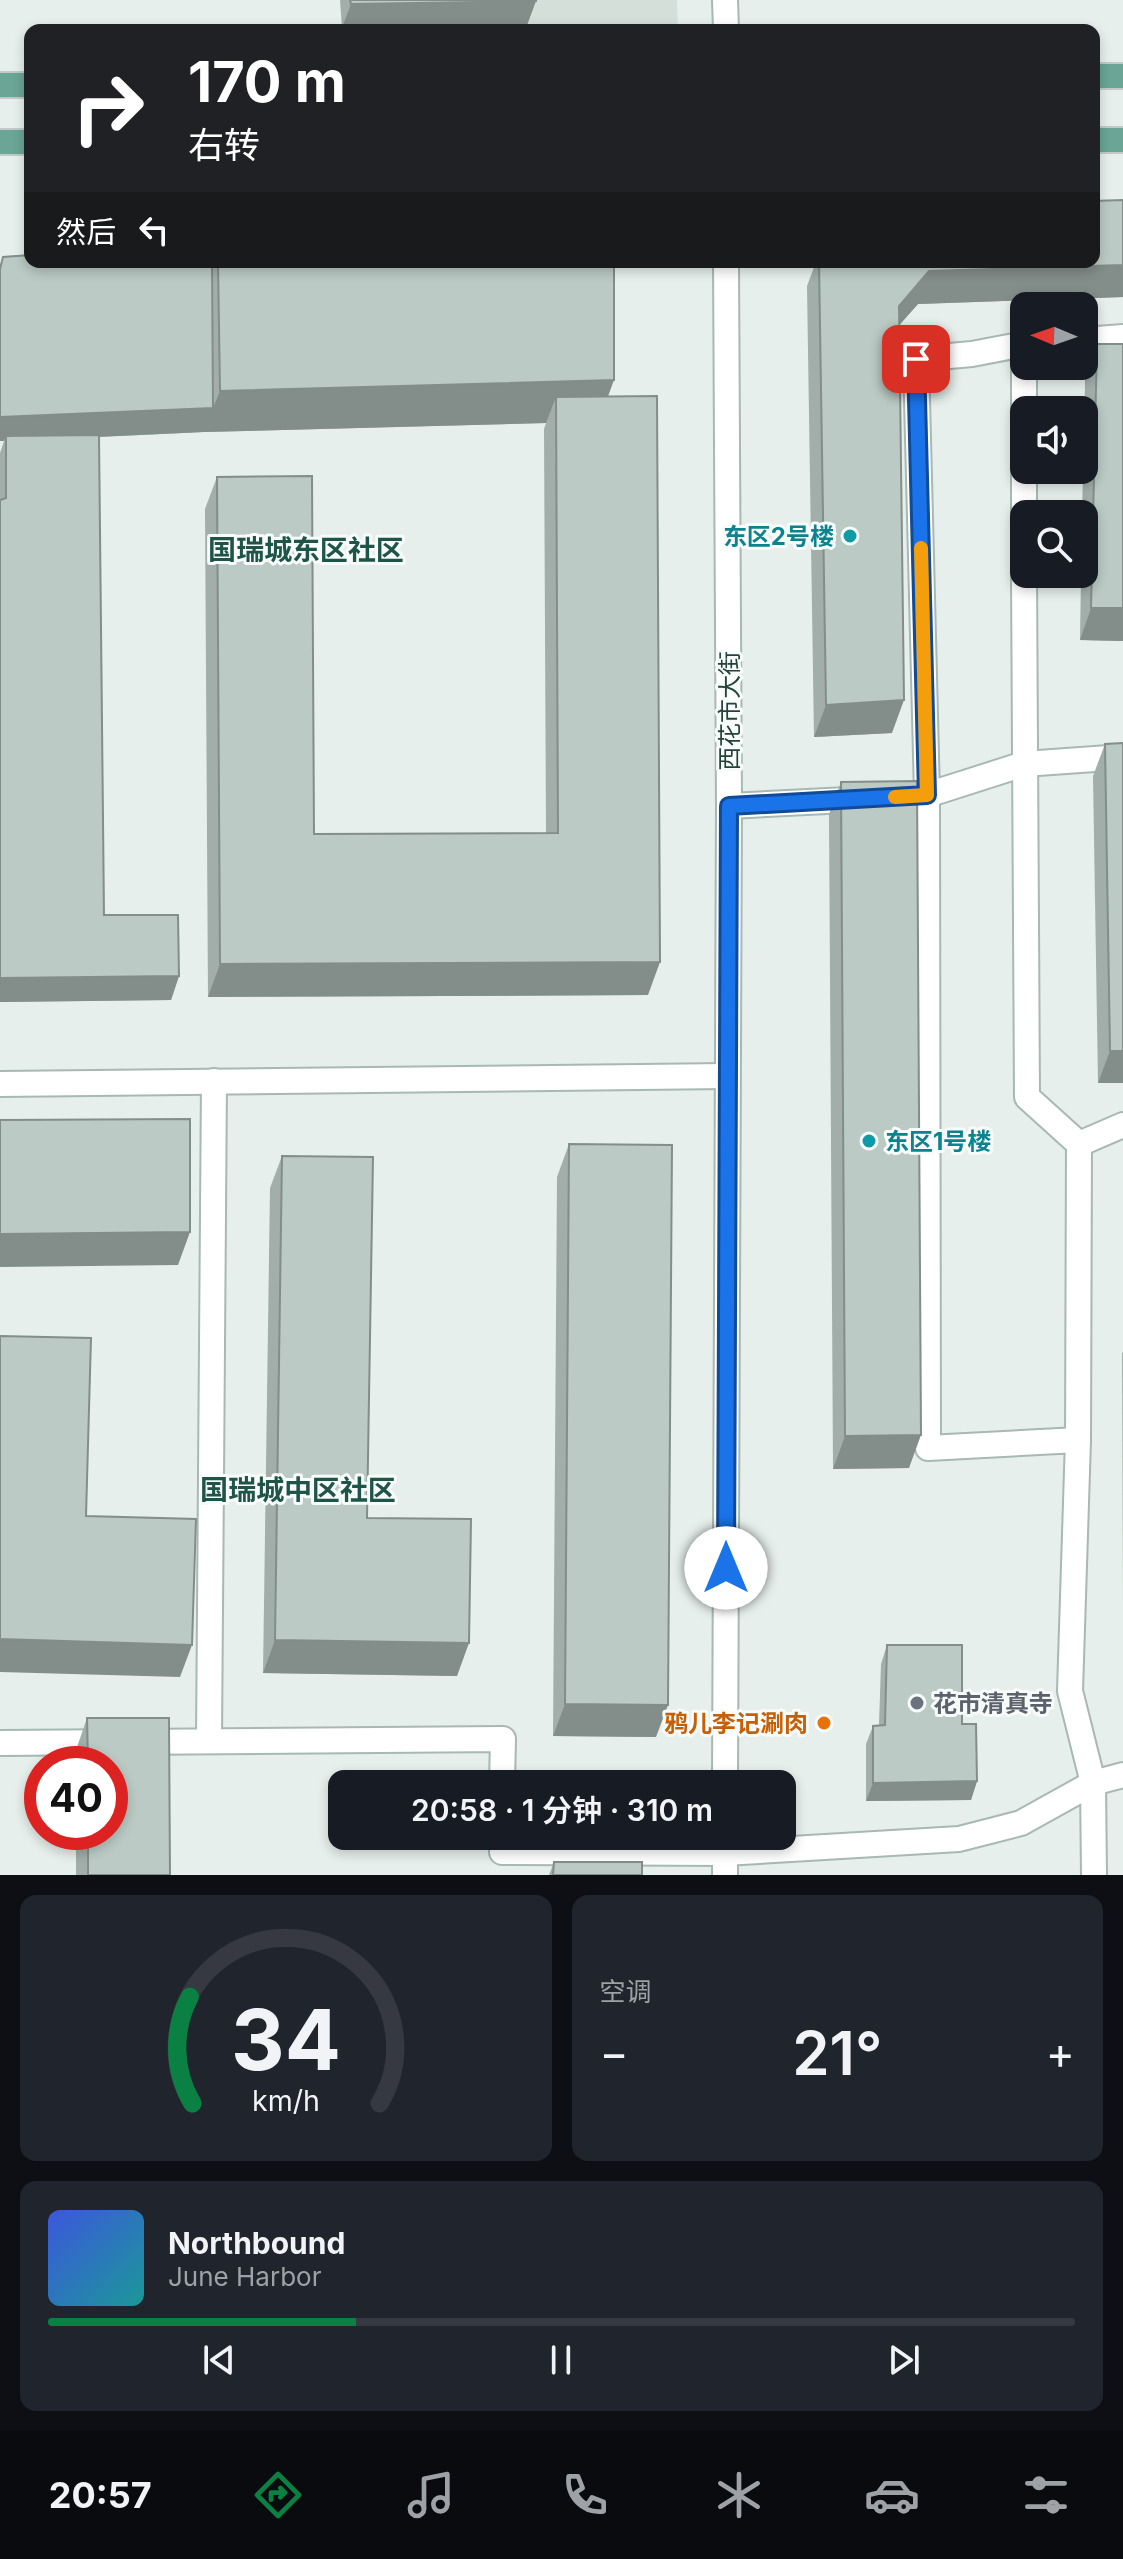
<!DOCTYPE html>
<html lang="zh">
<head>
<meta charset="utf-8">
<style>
  :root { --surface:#171b24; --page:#20242c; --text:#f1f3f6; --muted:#9ea1a6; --line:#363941; --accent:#0b8043 }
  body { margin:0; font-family:Inter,"Noto Sans SC",sans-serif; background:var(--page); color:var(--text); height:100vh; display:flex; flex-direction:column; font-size:30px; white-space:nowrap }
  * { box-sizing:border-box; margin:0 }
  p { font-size:26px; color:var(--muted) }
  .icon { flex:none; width:44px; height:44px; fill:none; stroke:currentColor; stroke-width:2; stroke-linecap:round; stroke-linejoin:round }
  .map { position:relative; height:1875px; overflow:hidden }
  .side { display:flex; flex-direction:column; gap:20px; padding:20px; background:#0d0f14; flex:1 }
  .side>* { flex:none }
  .guide { position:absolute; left:24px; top:24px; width:1076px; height:244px; border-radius:16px; box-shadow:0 4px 12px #0003; background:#202124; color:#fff; overflow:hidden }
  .needle { width:52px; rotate:272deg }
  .controls { position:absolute; left:1010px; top:292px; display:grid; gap:16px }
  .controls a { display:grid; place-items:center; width:88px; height:88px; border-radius:16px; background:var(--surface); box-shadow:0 4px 12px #0003; font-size:40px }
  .speed { position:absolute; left:24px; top:1746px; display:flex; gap:16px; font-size:40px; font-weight:700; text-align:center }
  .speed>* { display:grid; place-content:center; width:104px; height:104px; border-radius:50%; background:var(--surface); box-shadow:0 4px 12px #0003; line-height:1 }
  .speed .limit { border:12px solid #d22; background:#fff; color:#111 }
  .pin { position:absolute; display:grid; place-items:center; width:68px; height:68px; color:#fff; margin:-34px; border-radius:16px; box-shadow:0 4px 12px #0006 }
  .me { position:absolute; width:88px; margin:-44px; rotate:0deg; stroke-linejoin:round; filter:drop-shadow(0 0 6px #0008) }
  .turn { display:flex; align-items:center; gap:28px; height:168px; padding:0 32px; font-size:36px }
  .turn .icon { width:104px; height:104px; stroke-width:2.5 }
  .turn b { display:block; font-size:56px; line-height:68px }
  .then { display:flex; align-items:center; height:76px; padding:0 32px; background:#0003; gap:16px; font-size:30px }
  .big { font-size:60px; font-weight:600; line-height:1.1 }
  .side .card { flex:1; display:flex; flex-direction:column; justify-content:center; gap:12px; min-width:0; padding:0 28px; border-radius:16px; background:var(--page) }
  .side .dial { align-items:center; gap:0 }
  .dial svg { height:208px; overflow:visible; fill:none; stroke:var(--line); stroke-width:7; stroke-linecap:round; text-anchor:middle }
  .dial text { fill:var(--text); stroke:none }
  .song { display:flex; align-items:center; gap:24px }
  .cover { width:96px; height:96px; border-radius:12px; background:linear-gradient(135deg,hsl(230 70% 55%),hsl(180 70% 35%)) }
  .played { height:8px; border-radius:4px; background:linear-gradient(90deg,var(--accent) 30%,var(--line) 30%) }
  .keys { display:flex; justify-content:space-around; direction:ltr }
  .heat { display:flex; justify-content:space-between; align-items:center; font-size:44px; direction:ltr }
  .side .tiles { flex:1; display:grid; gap:20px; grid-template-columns:1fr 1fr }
  .card:last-child { grid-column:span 2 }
  .trip { position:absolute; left:328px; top:1770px; width:468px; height:80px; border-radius:16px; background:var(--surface); box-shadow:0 4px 12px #0003; font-weight:600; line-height:80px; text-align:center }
  .menu { display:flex; height:128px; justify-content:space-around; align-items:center; background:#090b0e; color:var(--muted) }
  .menu .icon { width:56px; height:56px }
  .menu .on { color:var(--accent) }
  .menu b { font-size:36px; color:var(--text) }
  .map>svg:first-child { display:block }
  .built { fill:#d4dfda }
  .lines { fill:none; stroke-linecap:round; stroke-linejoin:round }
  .minor-casing { stroke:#a8b8b2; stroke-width:28 }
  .major-casing { stroke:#c2cac8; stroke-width:28 }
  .minor { stroke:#fff; stroke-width:24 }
  .major { stroke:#6aa596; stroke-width:24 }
  .wall { fill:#a1aea9 }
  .shaded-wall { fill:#838d89 }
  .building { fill:#bbcac4; stroke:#838d89; stroke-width:2 }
  .route-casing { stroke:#114b97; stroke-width:20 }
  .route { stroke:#1a73e8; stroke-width:14 }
  .slow { stroke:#f59e0b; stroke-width:14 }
  .culture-dot { fill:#0f9aa8; stroke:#f7fbf9; stroke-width:3 }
  .worship-dot { fill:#6b7280; stroke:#f7fbf9; stroke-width:3 }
  .food-dot { fill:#e8710a; stroke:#f7fbf9; stroke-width:3 }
  .labels { text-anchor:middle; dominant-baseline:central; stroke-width:6; stroke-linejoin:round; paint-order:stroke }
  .culture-label { font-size:24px; font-weight:bold; fill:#0d838f; stroke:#f7fbf9; text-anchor:end }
  .street-label { font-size:24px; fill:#24423a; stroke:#f7fbf9 }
  .worship-label { font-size:24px; font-weight:bold; fill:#5b616d; stroke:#f7fbf9; text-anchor:start }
  .food-label { font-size:24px; font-weight:bold; fill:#c56008; stroke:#f7fbf9; text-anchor:end }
  .quarter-label { font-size:28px; font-weight:bold; fill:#1f5548; stroke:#f7fbf9 }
</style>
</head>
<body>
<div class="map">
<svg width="1123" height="1875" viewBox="0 0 1123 1875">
  <rect width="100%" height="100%" fill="#e6efeb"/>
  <!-- built -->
  <polygon class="built" points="374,0 677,0 678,30 374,30"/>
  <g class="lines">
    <defs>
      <g id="minor">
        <polyline points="725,0 726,30"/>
        <polyline points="1084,340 1123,337"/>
        <polyline points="1024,344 972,354 916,359 927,795 928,1448 1078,1440"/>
        <polyline points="1024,410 1024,366"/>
        <polyline points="1024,514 1024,470"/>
        <polyline points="1024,574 1027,1097 1079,1144 1078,1440 1070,1691 1093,1783 1094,1875"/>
        <polyline points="911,796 927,795 1024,764 1123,757"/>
        <polyline points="729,806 867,799"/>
        <polyline points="0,1084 727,1076"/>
        <polyline points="1079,1144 1123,1125"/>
        <polyline points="209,1741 214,1081"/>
        <polyline points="0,1743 503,1739 502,1784"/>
        <polyline points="725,1784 729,806 726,262"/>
        <polyline points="725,1836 725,1875"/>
        <polyline points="502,1852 725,1853 959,1839 1021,1823 1093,1783 1123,1775"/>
      </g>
      <g id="major">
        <polyline points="1094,76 1123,76"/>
        <polyline points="0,85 30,85"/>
        <polyline points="1094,140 1123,140"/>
        <polyline points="0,142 30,142"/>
      </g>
    </defs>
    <!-- minor casing -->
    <use href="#minor" class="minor-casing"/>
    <!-- major casing -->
    <use href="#major" class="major-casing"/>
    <!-- minor -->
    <use href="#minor" class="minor"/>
    <!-- major -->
    <use href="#major" class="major"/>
  </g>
  <!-- wall -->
  <g class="wall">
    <polygon points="340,0 536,0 527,25 342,28"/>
    <polygon points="1123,200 1123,297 918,304 899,325 892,733 814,737 807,286 816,262 1094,262"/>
    <polygon points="3,257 30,262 614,262 608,397 648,995 208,997 205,509 217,477 314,834 546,833 544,429 546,423 204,432 99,437 104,915 179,976 171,1000 0,1002 0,453 4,441 0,441 0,265"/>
    <polygon points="1097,344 1123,641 1080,640 1081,574 1084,574 1084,514 1082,514 1083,470 1084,470 1085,376"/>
    <polygon points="1105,744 1123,1083 1098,1083 1093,776"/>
    <polygon points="841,782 909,1468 833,1469 829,814"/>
    <polygon points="569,1144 656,1737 553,1736 557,1177"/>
    <polygon points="282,1156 367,1518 457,1676 263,1673 270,1188"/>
    <polygon points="1123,1352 1123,1607 1122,1353"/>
    <polygon points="887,1645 962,1724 977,1781 971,1800 866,1801 866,1744 873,1726 879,1725 881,1664"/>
    <polygon points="87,1718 170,1875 76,1875 76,1832 110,1832 110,1764 76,1764 76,1750"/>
    <polygon points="554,1862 642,1875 549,1875"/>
  </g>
  <!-- shaded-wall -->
  <g class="shaded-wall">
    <polygon points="536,1 527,25 342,28 351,4"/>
    <polygon points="1123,265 1123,297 918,304 887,339 899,306 929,271"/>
    <polygon points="614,380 599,421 556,397 546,423 204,432 6,441 6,436 4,441 0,441 0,417 213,408 220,391"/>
    <polygon points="1091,608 1123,608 1123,641 1080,640"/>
    <polygon points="904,700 892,733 814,737 826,705"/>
    <polygon points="660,962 648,995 208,997 220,964"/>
    <polygon points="179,976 171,1000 0,1002 0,978"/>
    <polygon points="1110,1051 1123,1051 1123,1083 1098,1083"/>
    <polygon points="190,1232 178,1265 0,1267 0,1234"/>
    <polygon points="921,1435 909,1468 833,1469 845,1436"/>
    <polygon points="0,1639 192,1645 180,1677 0,1672"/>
    <polygon points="275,1640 469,1643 457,1676 263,1673"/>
    <polygon points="565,1704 668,1705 656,1737 553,1736"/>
    <polygon points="977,1781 971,1800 866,1801 873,1783"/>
  </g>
  <!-- building -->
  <g class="building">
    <polygon points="350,0 536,0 536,1 351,4"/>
    <polygon points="1123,200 1123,265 929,271 899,306 904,700 826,705 819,262 1094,262 1094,201"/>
    <polygon points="30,255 30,262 212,262 213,408 0,417 0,269 3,257"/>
    <polygon points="218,262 614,262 614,380 220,391"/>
    <polygon points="1097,344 1123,344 1123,608 1091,608"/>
    <polygon points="657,396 660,962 220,964 217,477 312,476 314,834 558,833 556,397"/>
    <polygon points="99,435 104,915 178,915 179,976 0,978 0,500 6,498 6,436"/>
    <polygon points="1123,743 1123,1051 1110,1051 1105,744"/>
    <polygon points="917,781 921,1435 845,1436 841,782"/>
    <polygon points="190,1119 190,1232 0,1234 0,1120"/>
    <polygon points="569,1144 672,1145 668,1705 565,1704"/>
    <polygon points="282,1156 373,1157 367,1518 471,1519 469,1643 275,1640"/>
    <polygon points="0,1336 91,1338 86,1516 196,1519 192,1645 0,1639"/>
    <polygon points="887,1645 962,1645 962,1724 976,1724 977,1781 873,1783 873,1726 885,1725"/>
    <polygon points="87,1718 169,1718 170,1875 88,1875 88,1832 110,1832 110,1764 88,1764"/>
    <polygon points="554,1862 642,1862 642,1875 553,1875"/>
  </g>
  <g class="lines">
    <defs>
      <polyline id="route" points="726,1568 729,806 927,795 916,359"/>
    </defs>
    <!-- route casing -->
    <use href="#route" class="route-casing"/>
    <!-- route -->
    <use href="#route" class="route"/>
    <!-- slow -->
    <polyline class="slow" points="895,797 927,795 921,548"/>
  </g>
  <!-- markers -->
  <g class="culture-dot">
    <circle cx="850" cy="536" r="8"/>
    <circle cx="869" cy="1141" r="8"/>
  </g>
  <circle class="worship-dot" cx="917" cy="1703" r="8"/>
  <circle class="food-dot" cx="824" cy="1723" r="8"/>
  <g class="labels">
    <!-- culture labels -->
    <g class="culture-label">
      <text x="834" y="536">东区2号楼</text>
      <text x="885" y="1141" text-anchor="start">东区1号楼</text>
    </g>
    <!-- street labels -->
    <g class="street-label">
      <text transform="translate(729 711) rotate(-90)">西花市大街</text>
    </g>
    <!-- worship labels -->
    <g class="worship-label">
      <text x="933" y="1703">花市清真寺</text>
    </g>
    <!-- food labels -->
    <g class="food-label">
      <text x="808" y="1723">鸦儿李记涮肉</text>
    </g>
    <!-- quarter labels -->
    <g class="quarter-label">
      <text x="306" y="550">国瑞城东区社区</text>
      <text x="298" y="1490">国瑞城中区社区</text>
    </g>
  </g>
</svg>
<div class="controls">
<a><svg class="needle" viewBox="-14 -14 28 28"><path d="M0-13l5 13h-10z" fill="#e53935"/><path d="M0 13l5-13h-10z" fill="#9ea1a6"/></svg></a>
<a><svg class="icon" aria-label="sound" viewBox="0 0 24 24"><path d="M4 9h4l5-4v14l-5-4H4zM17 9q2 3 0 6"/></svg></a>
<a><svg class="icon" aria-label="search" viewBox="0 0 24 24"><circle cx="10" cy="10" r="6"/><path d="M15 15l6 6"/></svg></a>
</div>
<div class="speed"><div class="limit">40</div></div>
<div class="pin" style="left:916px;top:359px;background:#d93025"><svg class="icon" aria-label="arrive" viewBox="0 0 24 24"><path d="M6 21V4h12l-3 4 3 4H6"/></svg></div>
<svg class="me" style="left:726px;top:1568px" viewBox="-20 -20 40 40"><circle r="19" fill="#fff"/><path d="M0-13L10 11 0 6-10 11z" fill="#1a73e8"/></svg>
<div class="trip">20:58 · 1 分钟 · 310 m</div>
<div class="guide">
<div class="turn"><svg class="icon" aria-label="right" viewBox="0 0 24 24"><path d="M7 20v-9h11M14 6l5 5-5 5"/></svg><div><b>170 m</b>右转</div></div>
<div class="then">然后<svg class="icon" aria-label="left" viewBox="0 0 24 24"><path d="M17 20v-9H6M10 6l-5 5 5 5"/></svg></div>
</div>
</div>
<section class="side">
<div class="tiles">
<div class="card dial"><svg viewBox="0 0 100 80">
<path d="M14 69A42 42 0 1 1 86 69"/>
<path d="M14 69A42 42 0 0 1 13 28" stroke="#0b8043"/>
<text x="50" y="56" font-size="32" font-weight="700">34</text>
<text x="50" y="72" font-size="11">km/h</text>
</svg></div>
<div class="card"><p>空调</p>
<div class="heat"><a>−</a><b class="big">21°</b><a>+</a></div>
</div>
<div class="card">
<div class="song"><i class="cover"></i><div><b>Northbound</b><p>June Harbor</p></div></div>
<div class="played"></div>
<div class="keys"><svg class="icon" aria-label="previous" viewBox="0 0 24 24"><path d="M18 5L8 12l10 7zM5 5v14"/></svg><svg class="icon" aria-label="pause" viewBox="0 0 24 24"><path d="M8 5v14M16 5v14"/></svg><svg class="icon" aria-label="next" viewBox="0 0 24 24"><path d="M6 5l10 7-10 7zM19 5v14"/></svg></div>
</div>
</div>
</section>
<nav class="menu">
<b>20:57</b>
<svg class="icon on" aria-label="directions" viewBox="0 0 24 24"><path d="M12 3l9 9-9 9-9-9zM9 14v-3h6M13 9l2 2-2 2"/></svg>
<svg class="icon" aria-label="music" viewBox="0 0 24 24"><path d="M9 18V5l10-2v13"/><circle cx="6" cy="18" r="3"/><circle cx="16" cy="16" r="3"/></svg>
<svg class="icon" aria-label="phone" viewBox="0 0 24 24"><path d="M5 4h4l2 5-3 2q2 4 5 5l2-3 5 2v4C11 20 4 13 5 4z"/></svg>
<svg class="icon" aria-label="climate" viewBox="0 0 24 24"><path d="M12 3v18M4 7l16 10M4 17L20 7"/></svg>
<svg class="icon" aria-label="car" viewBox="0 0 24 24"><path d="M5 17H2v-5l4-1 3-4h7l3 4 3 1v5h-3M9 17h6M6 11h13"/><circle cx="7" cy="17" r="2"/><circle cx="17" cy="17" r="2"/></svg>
<svg class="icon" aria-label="filters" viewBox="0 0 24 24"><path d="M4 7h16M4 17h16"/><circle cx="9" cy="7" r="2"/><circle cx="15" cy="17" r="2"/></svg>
</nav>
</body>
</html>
